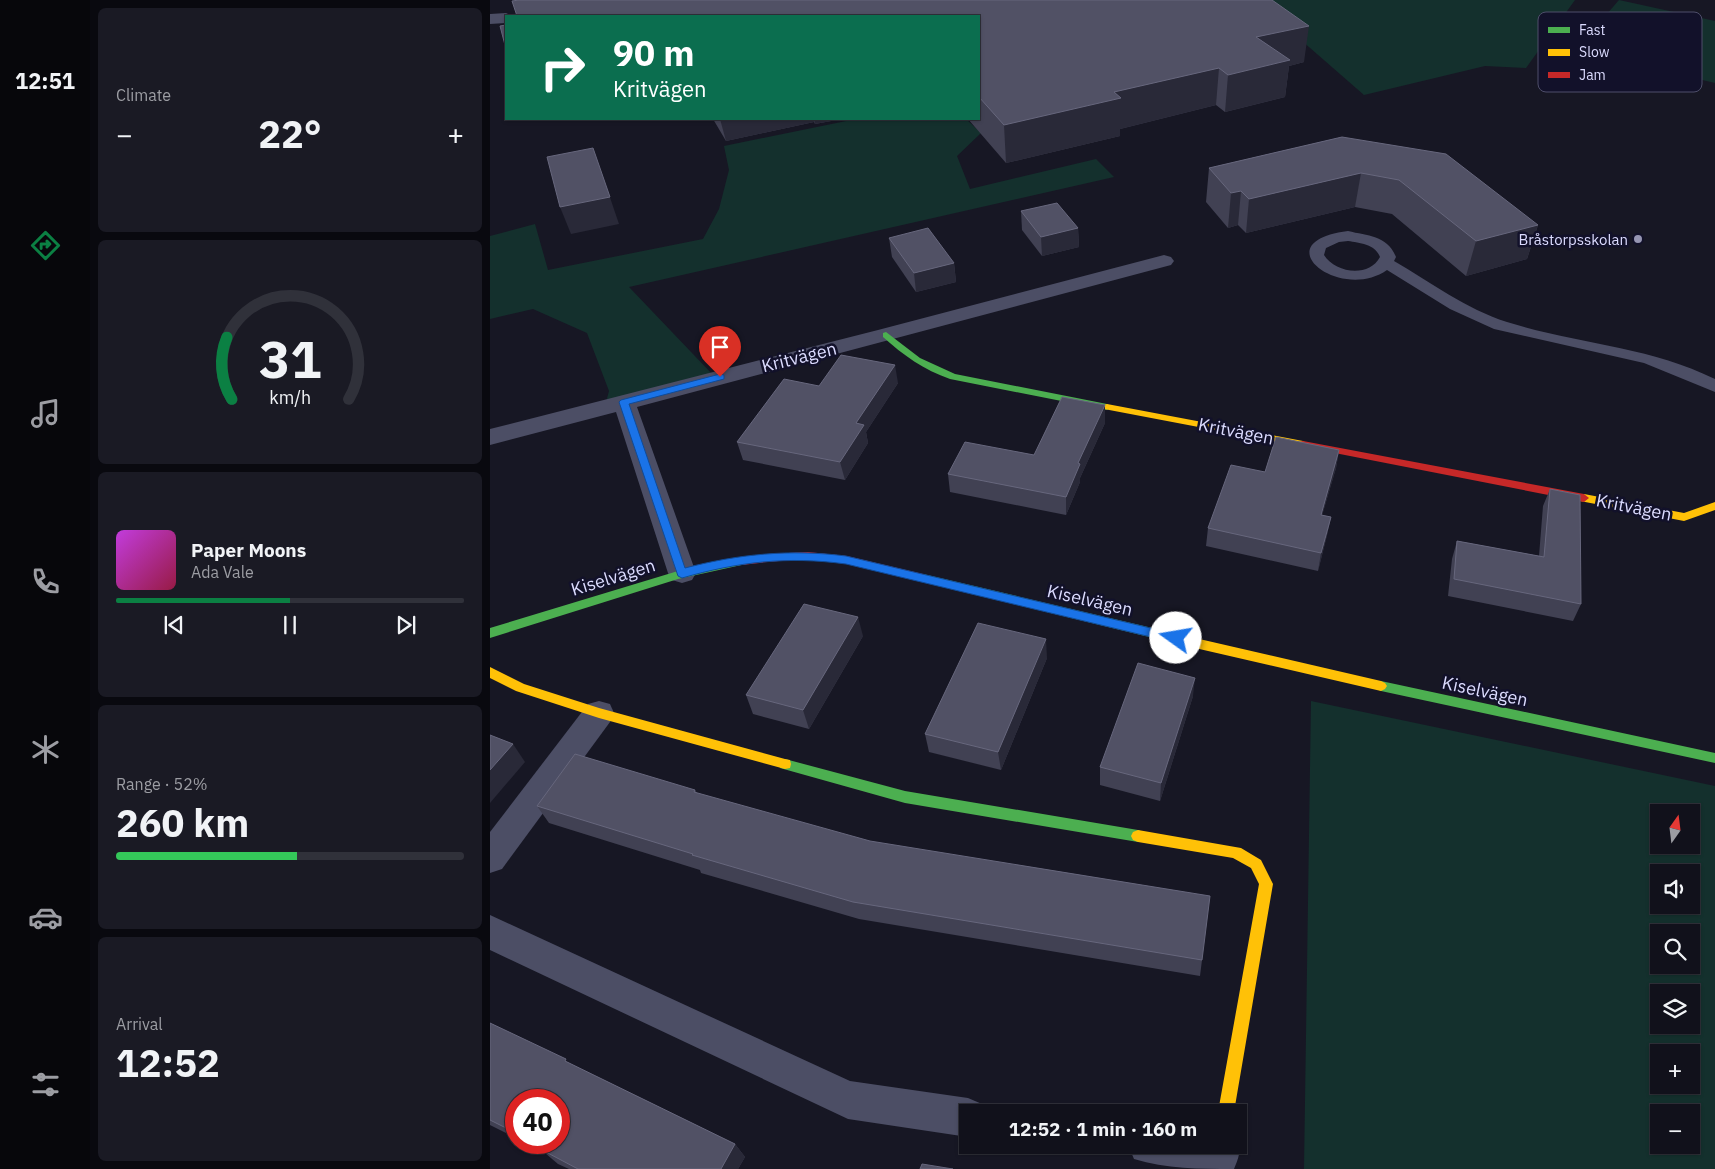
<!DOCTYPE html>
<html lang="en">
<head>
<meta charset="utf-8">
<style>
  :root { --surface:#11111b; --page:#1a1a24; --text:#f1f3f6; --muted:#9c9da3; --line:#30313a; --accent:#0b8043 }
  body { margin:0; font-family:"IBM Plex Sans",sans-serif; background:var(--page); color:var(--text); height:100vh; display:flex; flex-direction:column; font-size:19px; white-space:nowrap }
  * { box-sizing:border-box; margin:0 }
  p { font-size:16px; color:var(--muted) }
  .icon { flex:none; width:28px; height:28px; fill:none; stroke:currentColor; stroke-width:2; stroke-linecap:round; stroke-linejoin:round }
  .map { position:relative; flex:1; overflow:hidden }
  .side { display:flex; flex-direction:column; gap:8px; padding:8px; background:#09090f; width:400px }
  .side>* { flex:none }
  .banner { position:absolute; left:15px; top:15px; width:475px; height:105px; border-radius:0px; box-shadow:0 1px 4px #0004,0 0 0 1px var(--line); background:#0b6e4f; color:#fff; overflow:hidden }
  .needle { width:32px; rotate:14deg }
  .controls { position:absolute; left:1160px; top:804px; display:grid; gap:10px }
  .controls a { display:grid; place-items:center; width:50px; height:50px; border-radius:0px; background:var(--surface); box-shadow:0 1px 4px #0004,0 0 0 1px var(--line); font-size:25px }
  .speed { position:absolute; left:15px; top:1089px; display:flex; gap:10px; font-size:25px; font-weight:700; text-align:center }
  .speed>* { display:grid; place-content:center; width:65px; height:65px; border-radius:50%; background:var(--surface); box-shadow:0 1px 4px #0004,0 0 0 1px var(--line); line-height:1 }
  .speed .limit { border:8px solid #d22; background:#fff; color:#111 }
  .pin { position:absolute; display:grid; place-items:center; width:42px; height:42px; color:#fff; margin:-51px -21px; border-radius:50% 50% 50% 0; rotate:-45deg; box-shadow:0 0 5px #0007 }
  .pin .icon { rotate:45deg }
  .me { position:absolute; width:55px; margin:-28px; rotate:283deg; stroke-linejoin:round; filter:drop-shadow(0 0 4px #0008) }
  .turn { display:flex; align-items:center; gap:18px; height:105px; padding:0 25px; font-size:22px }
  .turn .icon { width:65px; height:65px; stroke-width:2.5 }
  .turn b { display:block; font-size:35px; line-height:42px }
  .big { font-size:38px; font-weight:700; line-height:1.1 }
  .side .tile { flex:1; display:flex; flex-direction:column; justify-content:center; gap:8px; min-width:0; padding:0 18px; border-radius:8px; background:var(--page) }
  .side .dial { align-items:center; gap:0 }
  .dial svg { height:130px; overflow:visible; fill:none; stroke:var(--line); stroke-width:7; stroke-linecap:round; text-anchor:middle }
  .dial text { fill:var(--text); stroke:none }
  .song { display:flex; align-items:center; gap:15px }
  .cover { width:60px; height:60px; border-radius:8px; background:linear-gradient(135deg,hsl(290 70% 55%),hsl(340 70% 35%)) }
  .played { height:5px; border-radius:2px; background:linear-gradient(90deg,var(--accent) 50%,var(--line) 50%) }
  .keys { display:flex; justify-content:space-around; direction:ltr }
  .heat { display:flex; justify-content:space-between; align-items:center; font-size:28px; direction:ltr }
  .charge { height:8px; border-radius:4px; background:linear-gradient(90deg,#34c759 52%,var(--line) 0) }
  .trip { position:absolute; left:469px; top:1104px; width:288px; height:50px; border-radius:0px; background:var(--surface); box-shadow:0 1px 4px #0004,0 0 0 1px var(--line); font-weight:700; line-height:50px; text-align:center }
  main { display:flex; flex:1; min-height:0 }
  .tab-bar { display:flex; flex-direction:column; width:90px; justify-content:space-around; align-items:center; background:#07070b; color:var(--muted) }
  .tab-bar .icon { width:35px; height:35px }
  .tab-bar .current { color:var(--accent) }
  .tab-bar b { font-size:22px; color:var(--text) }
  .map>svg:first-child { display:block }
  .green { fill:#14302d; fill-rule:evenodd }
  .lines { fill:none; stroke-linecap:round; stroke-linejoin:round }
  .lane { fill:#4c4e65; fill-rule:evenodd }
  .street { fill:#4c4e65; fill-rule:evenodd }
  .fast { fill:#4caf50; fill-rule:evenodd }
  .slow { fill:#ffc107; fill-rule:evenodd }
  .jam { fill:#c62828; fill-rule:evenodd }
  .wall { fill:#414153 }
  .shaded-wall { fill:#292938 }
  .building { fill:#515165; stroke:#67677d }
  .route { fill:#1a73e8; stroke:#114b97 }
  .poi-dot { fill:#9696b2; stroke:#12112a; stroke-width:2 }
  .labels { text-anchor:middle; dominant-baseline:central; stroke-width:5; stroke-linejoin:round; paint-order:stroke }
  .far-poi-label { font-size:15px; fill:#dbdbfe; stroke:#12112a; text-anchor:end }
  .street-label { font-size:18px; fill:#dbdbfe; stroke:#12112a }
  .key { fill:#12112a; stroke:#4e4e6a; stroke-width:1 }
  .key-label { font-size:14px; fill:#dbdbfe }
</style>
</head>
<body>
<main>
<nav class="tab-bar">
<b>12:51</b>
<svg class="icon current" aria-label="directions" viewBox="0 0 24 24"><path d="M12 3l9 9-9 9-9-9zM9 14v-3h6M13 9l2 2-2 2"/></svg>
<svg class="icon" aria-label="music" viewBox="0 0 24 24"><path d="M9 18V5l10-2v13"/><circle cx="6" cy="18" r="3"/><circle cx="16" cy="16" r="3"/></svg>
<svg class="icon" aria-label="phone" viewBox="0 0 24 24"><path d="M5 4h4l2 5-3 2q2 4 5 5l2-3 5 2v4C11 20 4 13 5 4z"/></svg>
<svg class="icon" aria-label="climate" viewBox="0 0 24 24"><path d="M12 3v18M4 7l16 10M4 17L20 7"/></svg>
<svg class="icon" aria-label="car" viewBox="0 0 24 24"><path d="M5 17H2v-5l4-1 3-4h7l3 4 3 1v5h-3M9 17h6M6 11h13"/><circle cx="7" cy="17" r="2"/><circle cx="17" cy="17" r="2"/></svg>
<svg class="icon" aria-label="filters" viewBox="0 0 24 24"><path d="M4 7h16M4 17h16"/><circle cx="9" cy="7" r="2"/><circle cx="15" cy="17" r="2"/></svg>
</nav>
<section class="side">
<div class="tile"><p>Climate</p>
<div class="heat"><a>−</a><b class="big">22°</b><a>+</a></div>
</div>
<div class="tile dial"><svg viewBox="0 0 100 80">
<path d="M14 69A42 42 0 1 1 86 69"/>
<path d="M14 69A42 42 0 0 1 11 31" stroke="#0b8043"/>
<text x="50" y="56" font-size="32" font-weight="700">31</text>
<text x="50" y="72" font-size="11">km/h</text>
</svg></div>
<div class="tile">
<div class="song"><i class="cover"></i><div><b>Paper Moons</b><p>Ada Vale</p></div></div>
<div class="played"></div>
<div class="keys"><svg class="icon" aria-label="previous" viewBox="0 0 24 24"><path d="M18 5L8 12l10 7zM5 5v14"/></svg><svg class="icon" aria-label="pause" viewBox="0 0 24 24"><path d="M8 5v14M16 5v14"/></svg><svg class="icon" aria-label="next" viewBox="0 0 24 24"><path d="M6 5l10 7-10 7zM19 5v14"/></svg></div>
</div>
<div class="tile"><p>Range · 52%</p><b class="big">260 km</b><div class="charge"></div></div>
<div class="tile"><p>Arrival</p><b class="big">12:52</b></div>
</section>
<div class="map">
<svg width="1225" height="1169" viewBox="0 0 1225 1169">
  <rect width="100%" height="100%" fill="#171724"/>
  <!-- green -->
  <g class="green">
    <polygon points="765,0 1085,0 1036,68 995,66 874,95"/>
    <polygon points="1129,0 1225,21 1225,83 1086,50"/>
    <polygon points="366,119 476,119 491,133 467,156 480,189 606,159 624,177 139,287 223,375 115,406 119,391 97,333 43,309 0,319 0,236 45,224 58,270 213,239 229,209 239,170 234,146"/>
    <path d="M821,701L1225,786V1169H814ZM1201,812V845H1169V812ZM1169,872H1201V905H1169ZM1169,932H1201V965H1169ZM1201,992V1025H1169V992ZM1201,1052V1085H1169V1052ZM1169,1112H1201V1145H1169Z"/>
  </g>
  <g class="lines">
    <!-- lane -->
    <path class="lane" d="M858,231C878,236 897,235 906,257L904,261C940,282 976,309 1017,322C1087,344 1158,346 1225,379V392L1154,363L1004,329L960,309L897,270C850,303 772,242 858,231ZM858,241C870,243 885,244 890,257C879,278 845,273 834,255L836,248L849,242Z"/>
    <!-- street -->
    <g class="street">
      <polygon points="16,13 22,16 16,16 16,23 0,24 0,14"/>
      <polygon points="674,255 681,257 684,261 681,265 147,407 206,573 202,580 192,583 182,580 178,573 126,412 0,445 0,429 388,330"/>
      <polygon points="109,701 120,704 124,713 120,722 12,869 0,873 0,832 98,704"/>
      <polygon points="0,915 360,1081 478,1098 492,1104 495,1112 478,1112 478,1137 358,1119 0,950"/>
      <path d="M748,1139C752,1150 748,1159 744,1169C710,1169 676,1169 644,1159L638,1145H748Z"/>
    </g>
    <!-- fast -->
    <g class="fast">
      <path d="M396,332L430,358L465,374L617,404L622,407L617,410L460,379C434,370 413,355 393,337V333Z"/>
      <polygon points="252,557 258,561 256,564 188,579 0,638 0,628 188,571"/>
      <polygon points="433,574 692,635 696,637 698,640 696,643 692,645 429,581 427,578"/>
      <polygon points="891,681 1225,753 1225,763 891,691 887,689 885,686 887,683"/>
      <polygon points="295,759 415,791 648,830 653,832 655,836 653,840 648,842 415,803 290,768 289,764 290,760"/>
    </g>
    <!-- slow -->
    <g class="slow">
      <polygon points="617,404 813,441 818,444 813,447 614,409 612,407 614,405"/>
      <polygon points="1094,494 1194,513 1225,502 1225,510 1194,521 1090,501 1089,498"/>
      <polygon points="692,635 891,681 895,683 897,686 895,689 891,691 692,645 688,643 686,640 688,637"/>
      <polygon points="0,667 34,684 109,708 295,759 300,760 301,764 300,768 295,769 109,718 26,691 0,678"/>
      <polygon points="648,830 751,848 771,860 783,884 744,1112 728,1112 769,884 761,868 743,858 648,842 643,840 641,836 643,832"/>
    </g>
    <!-- jam -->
    <g class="jam">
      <polygon points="813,441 1094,494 1099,498 1094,502 809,446 808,444 809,442"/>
      <path d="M318,552L357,556L433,574L439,578L433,582C404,575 375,566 345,562C314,558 283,561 252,565L246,561L248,558L278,554Z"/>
    </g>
  </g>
  <!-- wall -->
  <g class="wall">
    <polygon points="782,0 814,62 799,66 795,97 735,112 726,105 630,129 630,136 516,163 478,119 489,119 489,16"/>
    <polygon points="223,119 352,119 325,124 324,122 236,141"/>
    <polygon points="852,137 1048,225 1037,259 976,276 902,214 865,207 756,233 748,225 738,228 716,202 719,168"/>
    <polygon points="531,211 588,228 589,247 552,256 532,230"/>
    <polygon points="399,238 464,263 466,282 426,292 402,257"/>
    <polygon points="408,383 376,432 378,443 355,480 253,460 247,442 329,386"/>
    <polygon points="615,423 590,478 590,482 576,515 460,492 458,474 544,455"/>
    <polygon points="849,450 846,468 832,515 841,517 837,535 828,571 716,546 718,528 775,472"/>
    <polygon points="1060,489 1091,604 1083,621 958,596 962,559 967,541 1049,556 1053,506"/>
    <polygon points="373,636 319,729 263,714 256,695"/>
    <polygon points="557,658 511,770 439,752 435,734"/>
    <polygon points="703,696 670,801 610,785 610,767"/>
    <polygon points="205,790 207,793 712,960 710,976 369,919 211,873 210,870 59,823 47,806"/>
    <polygon points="0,1023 81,1064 245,1144 255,1157 248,1169 79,1169 68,1164 55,1153 35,1142 69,1142 26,1100 26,1138 0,1125"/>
  </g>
  <!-- shaded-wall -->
  <g class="shaded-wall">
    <polygon points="819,26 814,62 799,66 795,97 735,112 738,75 766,37"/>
    <polygon points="729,68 726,105 630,129 630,136 516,163 514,125 624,92"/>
    <polygon points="230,119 323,119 324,122 236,141"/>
    <polygon points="324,119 352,119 325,124"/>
    <polygon points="871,173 865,207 756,233 759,199"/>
    <polygon points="112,174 129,224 81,234 70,207"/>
    <polygon points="751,191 748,225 738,228 741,193"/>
    <polygon points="1048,225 1037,259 976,276 986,241"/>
    <polygon points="588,228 589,247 552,256 551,237"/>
    <polygon points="464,263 466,282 426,292 424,273"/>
    <polygon points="405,365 408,383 376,432 378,443 355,480 350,462 366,423"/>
    <polygon points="615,405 615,423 590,478 590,482 576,515 576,497 588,463"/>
    <polygon points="849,450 846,468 827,533 831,515"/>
    <polygon points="841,517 837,535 828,571 831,553"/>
    <polygon points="368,617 373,636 319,729 313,710"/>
    <polygon points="556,639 557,658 511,770 508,752"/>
    <polygon points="705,678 703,696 670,801 671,783"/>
    <polygon points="23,744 35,762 0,803 0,770"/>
    <polygon points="245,1144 255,1157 248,1169 231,1169"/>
  </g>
  <!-- building -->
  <g class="building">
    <polygon points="29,0 782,0 819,26 766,37 800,60 738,75 729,68 624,92 631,98 514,125 489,97 489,16 27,16 22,1"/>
    <polygon points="16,25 16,49 10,26"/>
    <polygon points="852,137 956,154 1048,225 986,241 909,180 871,173 759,199 751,191 741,193 719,168"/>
    <polygon points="103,148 120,197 70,207 57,157"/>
    <polygon points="567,203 588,228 551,237 531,211"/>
    <polygon points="438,228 464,263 424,273 399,238"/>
    <polygon points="351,355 405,365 366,423 374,425 350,462 247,442 294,379 329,386"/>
    <polygon points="572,397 615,405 588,463 590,464 576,497 458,474 475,442 544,455"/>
    <polygon points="786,437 849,450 831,515 841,517 831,553 718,528 741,465 775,472"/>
    <polygon points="1060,489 1090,495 1091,604 964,579 967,541 1054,557"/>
    <polygon points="314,604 368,617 313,710 256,695"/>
    <polygon points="488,623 556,639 508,752 435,734"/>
    <polygon points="648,663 705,678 671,783 610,767"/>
    <polygon points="0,735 23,744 0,770"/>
    <polygon points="85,754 205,790 204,792 380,841 720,896 712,960 363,902 202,855 203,854 47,806"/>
    <polygon points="0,1023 76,1059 75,1061 245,1144 231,1169 88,1169 54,1151 56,1148 45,1142 69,1142 69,1100 26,1100 26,1133 0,1120"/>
    <polygon points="432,1164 463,1169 430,1169"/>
  </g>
  <!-- route -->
  <path class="route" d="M230,374L234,375V379L139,404L195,568C249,554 300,549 356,556L686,634L690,635L692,638L690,642L686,643L356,564C297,556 248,562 192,578L188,576L129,402L131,400Z"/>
  <!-- markers -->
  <circle class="poi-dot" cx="1148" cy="239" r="5"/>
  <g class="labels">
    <!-- far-poi labels -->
    <g class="far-poi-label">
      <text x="1138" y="239">Bråstorpsskolan</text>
    </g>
    <!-- street labels -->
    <g class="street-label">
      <text transform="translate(309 357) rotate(-14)">Kritvägen</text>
      <text transform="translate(746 431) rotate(11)">Kritvägen</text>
      <text transform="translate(1144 507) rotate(11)">Kritvägen</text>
      <text transform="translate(123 577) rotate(-17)">Kiselvägen</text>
      <text transform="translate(600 600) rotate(13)">Kiselvägen</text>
      <text transform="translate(995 691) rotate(12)">Kiselvägen</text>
    </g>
  </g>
  <!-- legend -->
  <rect x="1048" y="12" width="164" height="80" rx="8" class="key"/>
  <rect x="1058" y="27" width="22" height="6" fill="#4caf50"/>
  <rect x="1058" y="49" width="22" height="7" fill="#ffc107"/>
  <rect x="1058" y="72" width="22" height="6" fill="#c62828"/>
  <g class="key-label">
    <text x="1089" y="35">Fast</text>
    <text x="1089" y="57">Slow</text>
    <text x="1089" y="80">Jam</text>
  </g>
</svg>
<div class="controls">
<a><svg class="needle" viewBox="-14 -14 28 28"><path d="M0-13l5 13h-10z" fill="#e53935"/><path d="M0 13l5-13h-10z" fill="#9c9da3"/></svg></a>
<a><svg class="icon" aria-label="sound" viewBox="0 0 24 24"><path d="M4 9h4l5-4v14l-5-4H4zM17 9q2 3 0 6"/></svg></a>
<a><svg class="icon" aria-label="search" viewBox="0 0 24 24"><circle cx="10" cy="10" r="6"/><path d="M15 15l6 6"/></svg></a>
<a><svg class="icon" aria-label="layers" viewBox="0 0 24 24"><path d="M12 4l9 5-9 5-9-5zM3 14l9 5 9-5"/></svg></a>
<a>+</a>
<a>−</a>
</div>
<div class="speed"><div class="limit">40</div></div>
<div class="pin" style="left:230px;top:377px;background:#d93025"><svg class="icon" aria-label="arrive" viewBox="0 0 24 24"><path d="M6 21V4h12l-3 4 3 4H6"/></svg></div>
<svg class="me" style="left:686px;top:638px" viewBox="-20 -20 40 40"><circle r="19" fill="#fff"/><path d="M0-13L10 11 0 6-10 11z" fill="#1a73e8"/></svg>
<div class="trip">12:52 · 1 min · 160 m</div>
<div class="banner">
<div class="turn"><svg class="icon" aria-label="right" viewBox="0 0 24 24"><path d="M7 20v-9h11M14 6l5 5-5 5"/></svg><div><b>90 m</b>Kritvägen</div></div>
</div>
</div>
</main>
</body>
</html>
